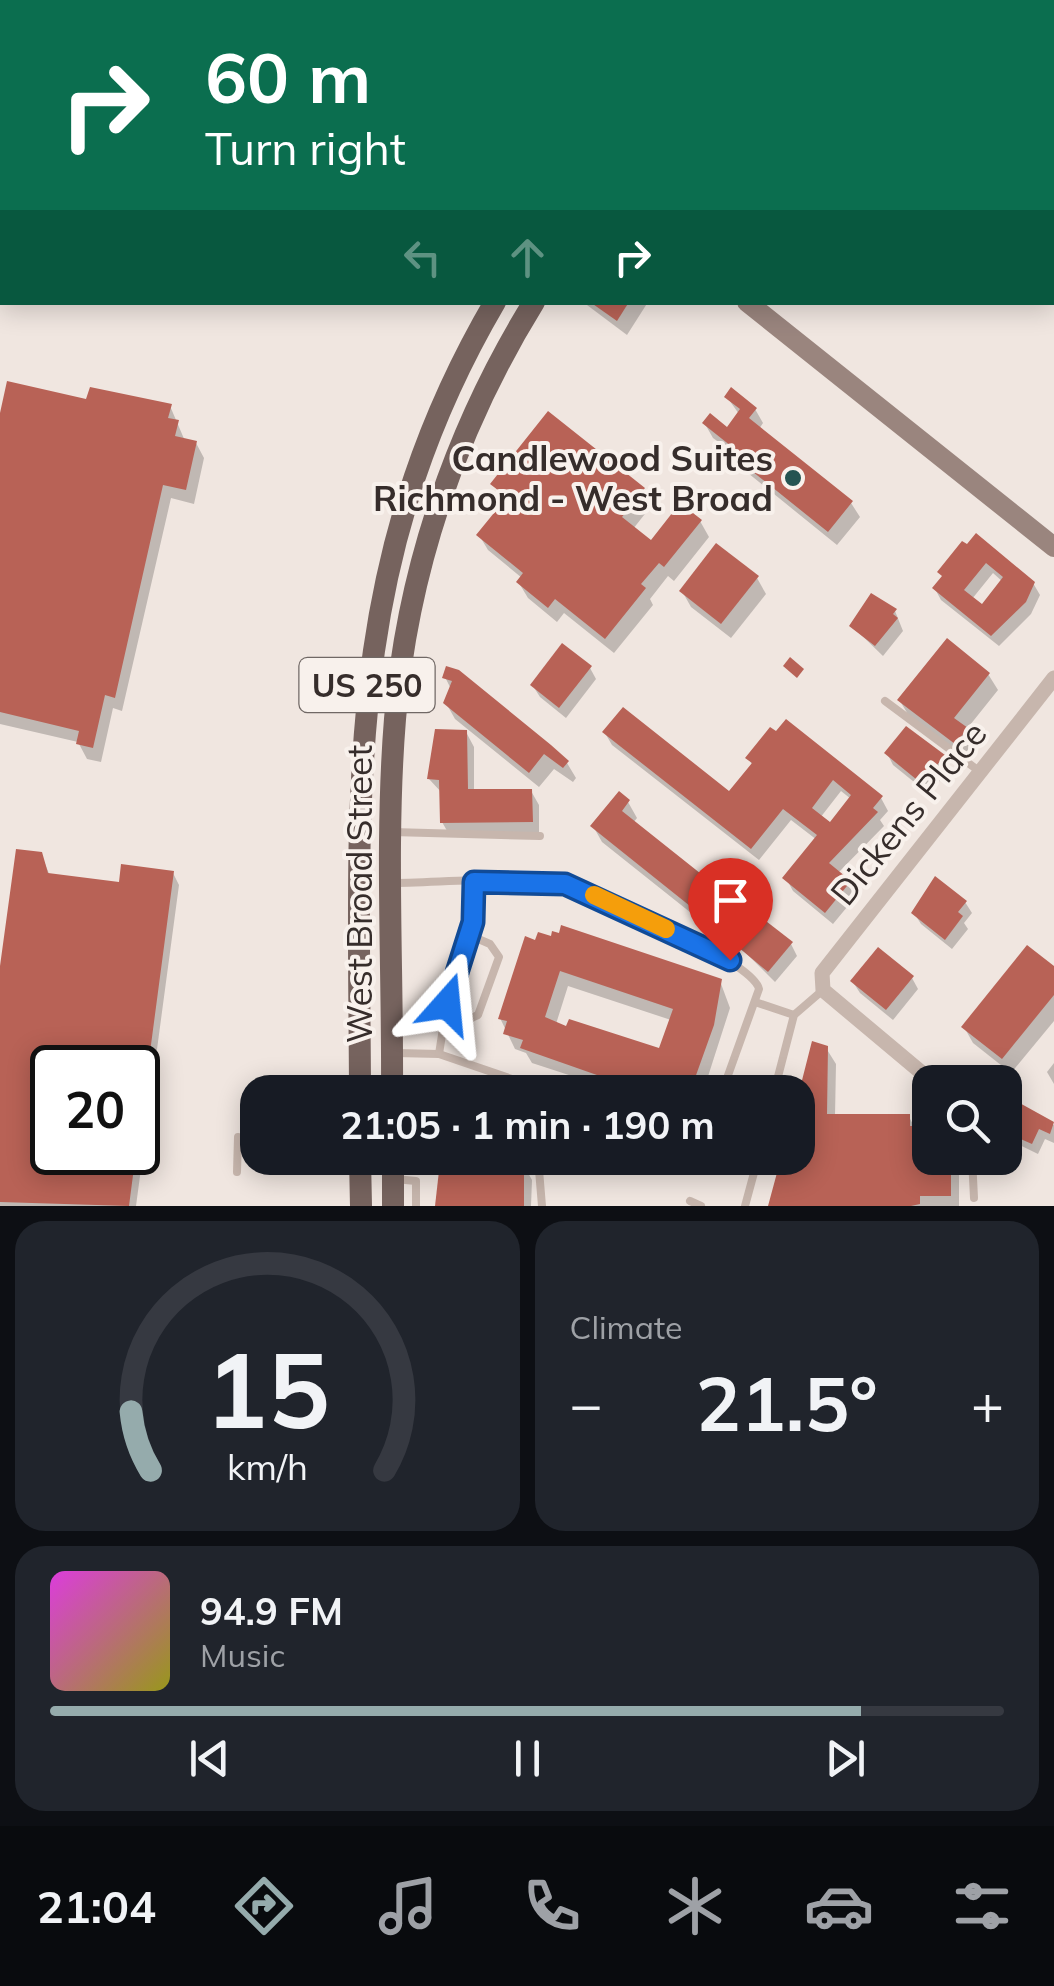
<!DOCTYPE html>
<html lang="en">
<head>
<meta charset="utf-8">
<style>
  :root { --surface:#171b24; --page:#20242c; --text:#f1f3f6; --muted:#9ea1a6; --line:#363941; --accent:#95abac }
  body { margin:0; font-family:Mulish,sans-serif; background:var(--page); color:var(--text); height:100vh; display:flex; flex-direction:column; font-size:38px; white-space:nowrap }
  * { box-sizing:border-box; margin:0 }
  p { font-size:32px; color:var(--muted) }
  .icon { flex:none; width:55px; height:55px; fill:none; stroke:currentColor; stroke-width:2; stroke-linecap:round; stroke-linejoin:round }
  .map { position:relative; height:1206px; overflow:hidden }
  .details { display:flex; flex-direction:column; gap:15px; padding:15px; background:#0d0f14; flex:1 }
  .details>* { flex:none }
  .hud { position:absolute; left:0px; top:0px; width:1055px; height:305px; box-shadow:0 5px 25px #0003; background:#0b6e4f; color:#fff; overflow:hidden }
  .controls { position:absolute; left:912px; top:1065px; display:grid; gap:20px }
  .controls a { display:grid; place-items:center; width:110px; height:110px; border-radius:20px; background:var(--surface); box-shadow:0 5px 25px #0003; font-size:50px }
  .speed { position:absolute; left:30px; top:1045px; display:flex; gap:20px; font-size:50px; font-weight:700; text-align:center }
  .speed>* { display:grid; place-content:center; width:130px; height:130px; border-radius:50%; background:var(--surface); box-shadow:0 5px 25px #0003; line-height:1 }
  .speed .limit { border:5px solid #111; border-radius:15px; background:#fff; color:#111 }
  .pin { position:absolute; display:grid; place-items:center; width:85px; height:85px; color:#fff; margin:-102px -42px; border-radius:50% 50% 50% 0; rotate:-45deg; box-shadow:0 0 10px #0007 }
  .pin .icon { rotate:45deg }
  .me { position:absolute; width:110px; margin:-55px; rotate:18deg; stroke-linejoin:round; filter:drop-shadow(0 0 8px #0008) }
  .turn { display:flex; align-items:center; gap:35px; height:210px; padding:0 40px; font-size:45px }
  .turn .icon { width:130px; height:130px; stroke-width:2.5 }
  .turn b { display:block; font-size:70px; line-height:85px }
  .lanes { display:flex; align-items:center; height:95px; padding:0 40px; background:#0003; justify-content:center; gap:50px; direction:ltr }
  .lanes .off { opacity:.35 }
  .big { font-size:75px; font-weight:700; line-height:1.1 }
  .details .card { flex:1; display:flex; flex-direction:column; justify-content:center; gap:15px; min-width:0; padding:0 35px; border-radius:30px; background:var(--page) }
  .details .dial { align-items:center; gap:0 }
  .dial svg { height:260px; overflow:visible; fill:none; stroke:var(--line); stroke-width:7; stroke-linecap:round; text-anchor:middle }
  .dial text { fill:var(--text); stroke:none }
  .song { display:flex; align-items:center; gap:30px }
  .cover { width:120px; height:120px; border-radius:15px; background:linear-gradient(135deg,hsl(300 70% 55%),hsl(60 70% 35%)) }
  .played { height:10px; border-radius:5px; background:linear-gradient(90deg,var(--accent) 85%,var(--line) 85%) }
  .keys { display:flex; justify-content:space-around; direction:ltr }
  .heat { display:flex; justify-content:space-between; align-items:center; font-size:55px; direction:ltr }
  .details .tiles { flex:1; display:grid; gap:15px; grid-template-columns:1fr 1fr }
  .card:last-child { grid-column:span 2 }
  .trip { position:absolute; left:240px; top:1075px; width:575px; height:100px; border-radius:30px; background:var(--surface); box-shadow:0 5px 25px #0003; font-weight:700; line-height:100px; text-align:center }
  .tabs { display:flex; height:160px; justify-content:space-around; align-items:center; background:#090b0e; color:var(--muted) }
  .tabs .icon { width:70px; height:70px }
  .tabs .selected { color:var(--accent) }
  .tabs b { font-size:45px; color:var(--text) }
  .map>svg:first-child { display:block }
  .shadow { fill:#0003; fill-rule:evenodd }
  .building { fill:#b86256; fill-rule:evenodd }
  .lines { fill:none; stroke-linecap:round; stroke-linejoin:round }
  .lane { stroke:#c7b6ad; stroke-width:8 }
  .street { stroke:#c7b6ad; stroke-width:15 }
  .secondary { stroke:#9a857e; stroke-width:20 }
  .primary { stroke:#76635e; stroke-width:22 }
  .route-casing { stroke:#114b97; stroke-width:25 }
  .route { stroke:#1a73e8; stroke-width:18 }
  .slow { stroke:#f59e0b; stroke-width:18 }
  .poi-dot { fill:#255351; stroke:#f8f1ec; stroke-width:4 }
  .labels { text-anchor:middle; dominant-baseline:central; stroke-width:8; stroke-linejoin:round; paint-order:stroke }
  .shield { fill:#f8f1ec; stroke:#706865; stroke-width:2.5 }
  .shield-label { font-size:32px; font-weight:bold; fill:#362d2b }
  .poi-label { font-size:35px; font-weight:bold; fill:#362d2b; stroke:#f8f1ec; text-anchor:end }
  .street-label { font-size:35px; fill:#362d2b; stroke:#f8f1ec }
</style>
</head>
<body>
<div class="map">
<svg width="1054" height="1206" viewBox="0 0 1054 1206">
  <rect width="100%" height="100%" fill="#f0e6e0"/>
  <!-- shadow -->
  <g class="shadow">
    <polygon points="61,0 224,0 222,2"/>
    <polygon points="0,169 2,169 2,268 0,266"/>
    <polygon points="583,302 648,302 627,335"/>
    <polygon points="727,397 755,409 763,423 759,429 851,503 860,517 837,545 743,469 735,454 713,438 705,424 727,430 739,414"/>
    <polygon points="88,402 170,406 185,441 196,443 204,458 194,504 171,498 122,711 113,708 101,762 87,759 78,742 0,724 0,424"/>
    <polygon points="493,484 643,490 652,505 633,529 651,543 700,521 709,537 674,581 668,576 650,599 653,605 614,653 564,613 557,622 528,598 519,583 522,578 488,550 479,535 506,502"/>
    <path d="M962,544L1033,583L1040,595L1031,614L999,646L941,600L935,589ZM993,573L1003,582L983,608L972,599Z"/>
    <polygon points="757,578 766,594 731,638 691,607 682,591"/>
    <polygon points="895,611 903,631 883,656 852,626"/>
    <polygon points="590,668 596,679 566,718 540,697 533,686"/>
    <polygon points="448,669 567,763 576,778 573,782 554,769 539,787 455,719 446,703 451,689 445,677"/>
    <polygon points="988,674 998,690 966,730 975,746 965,758 909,716 900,701"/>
    <path d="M771,730L881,798L888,811L880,820L884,826L838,873L857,895L833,924L793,891L786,878L817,840L791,820L759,860L612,745L605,733L730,794L753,766L748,758ZM841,791L851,799L830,825L820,818Z"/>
    <polygon points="466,732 474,747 474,792 531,791 539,805 539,836 450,836 442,822 442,793 429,779"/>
    <polygon points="887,753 943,757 950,768 929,794 893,765"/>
    <polygon points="628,802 637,818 633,823 723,895 732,910 715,932 602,842 593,826"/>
    <path d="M41,854L50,876L121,885L173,873L179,885L136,1206H0V980ZM52,1068H138V1152H52Z"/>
    <polygon points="965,902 972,913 964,923 968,929 952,949 921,924 914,913"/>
    <path d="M526,940L720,981L730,1008L703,1092H621L532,1063L526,1053L515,1049L500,1018ZM568,986L671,1020L661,1051L556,1024Z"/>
    <polygon points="791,944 797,956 775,982 741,948"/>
    <polygon points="1054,970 1054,1021 1011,1073 973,1043 964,1027"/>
    <polygon points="912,978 918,989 893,1020 860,993 853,982"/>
    <polygon points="814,1044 826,1048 836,1064 835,1116 909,1117 915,1128 930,1128 930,1158 959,1158 959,1206 770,1206 783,1158 798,1158 798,1105"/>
    <polygon points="1054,1063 1054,1084 1047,1072"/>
    <polygon points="1005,1098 1054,1125 1054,1143 1045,1139 1038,1154 1005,1138"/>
    <polygon points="523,1164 532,1180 531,1206 438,1206"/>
  </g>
  <!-- building -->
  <g class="building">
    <polygon points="590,302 629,302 617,321"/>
    <polygon points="7,381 86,399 90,387 172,404 168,418 179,420 175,436 197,441 186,490 163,485 115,698 105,695 93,748 76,744 79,731 0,712 0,413"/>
    <polygon points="731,387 757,408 749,418 853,501 828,532 732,455 736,450 702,423 710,413 727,427 740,409 724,397"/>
    <polygon points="548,411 645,488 622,517 651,540 680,503 702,520 664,567 659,563 641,584 646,588 605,639 555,599 548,608 516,582 523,573 476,535 507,497 490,484"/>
    <path d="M976,533L1035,582L1026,602L991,636L932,588L942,576L937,572L962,541L967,544ZM986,563L1003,577L982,604L964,590Z"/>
    <polygon points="716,543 759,576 721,624 679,591"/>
    <polygon points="871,593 897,609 893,614 898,618 875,646 849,626"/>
    <polygon points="947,638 990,673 954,718 968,728 955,744 897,700"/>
    <polygon points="562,643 592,666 559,708 530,685"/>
    <polygon points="790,657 804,669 797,678 783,666"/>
    <polygon points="446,666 459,670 551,745 569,761 563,768 544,754 529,773 443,703 452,681 442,678"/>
    <path d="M623,707L729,791L752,763L745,758L770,727L776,731L786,719L883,796L873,808L878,812L829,863L851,881L825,913L782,878L817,835L783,809L751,849L602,732ZM833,780L851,795L830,822L812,808Z"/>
    <polygon points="906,726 945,755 922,784 884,753"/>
    <polygon points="435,729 467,730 468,789 532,789 533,822 440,823 439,780 427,779"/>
    <polygon points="619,791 630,800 622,811 725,893 705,918 590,826"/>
    <polygon points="16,849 42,852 48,873 119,882 121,864 174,871 145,1090 138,1089 138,1068 52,1068 52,1152 136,1152 129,1206 0,1202 0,966"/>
    <polygon points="935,876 967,901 958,912 963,916 945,940 911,913"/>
    <polygon points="762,918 793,942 768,972 738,947"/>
    <path d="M561,925L722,979L714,1025L690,1092H654L614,1081L520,1048L523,1040L503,1034L507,1021L498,1019L525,936L535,940L538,932L551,936L552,931L559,933ZM560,971L673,1009L659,1048L569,1019L566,1026L545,1017Z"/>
    <polygon points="1027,945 1054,966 1054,995 1002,1059 961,1027"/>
    <polygon points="878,947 914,976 886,1010 850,981"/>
    <polygon points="812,1041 828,1046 827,1114 910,1114 910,1126 930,1126 930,1158 951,1158 951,1196 920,1196 920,1204 911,1206 768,1206 781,1158 798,1158 798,1096"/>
    <polygon points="1005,1095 1054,1122 1050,1134 1039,1129 1032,1144 1005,1132"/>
    <polygon points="440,1162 524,1162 524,1206 435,1206"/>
  </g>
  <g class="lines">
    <!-- lane -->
    <g class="lane">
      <polyline points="574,2 576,0"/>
      <polyline points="971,2 973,0"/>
      <polyline points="0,115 2,116"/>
      <polyline points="1052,122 1054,123"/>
      <polyline points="885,701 979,771"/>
      <polyline points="392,832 540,836"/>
      <path d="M392,883C446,883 503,875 556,882C588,887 753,961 759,989L722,1092"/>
      <polyline points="755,1002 794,1015"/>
      <polyline points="447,1018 469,1019 478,1015 499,957 490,944 469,935"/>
      <polyline points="396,1053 439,1054 550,1092"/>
      <polyline points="439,1054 447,1003 477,906 474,882"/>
      <polyline points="774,1092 794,1015 823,990"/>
      <polyline points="538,1158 542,1206"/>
      <polyline points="972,1158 974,1198"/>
      <polyline points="237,1172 238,1137"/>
      <polyline points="395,1179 416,1181 416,1206"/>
      <polyline points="690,1201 701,1206"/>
      <polyline points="745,1206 758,1158"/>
    </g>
    <!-- street -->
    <polyline class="street" points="928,1078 823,990 822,973 1054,678"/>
    <!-- secondary -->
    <polyline class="secondary" points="747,302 1054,547"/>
    <!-- primary -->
    <g class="primary">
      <polyline points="685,2 687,0"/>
      <polyline points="729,2 731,0"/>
      <path d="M360,1092C359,801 341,565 495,302"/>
      <path d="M392,1092C393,969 385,842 395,719C407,571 456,428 534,302"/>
      <polyline points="360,1158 361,1206"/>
      <polyline points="393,1158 393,1206"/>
    </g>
  </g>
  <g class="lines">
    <defs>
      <polyline id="route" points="447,1004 473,922 474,882 565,884 730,960"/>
    </defs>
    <!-- route casing -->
    <use href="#route" class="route-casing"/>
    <!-- route -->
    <use href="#route" class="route"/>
    <!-- slow -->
    <polyline class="slow" points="594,895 666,929"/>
  </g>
  <!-- markers -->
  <circle class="poi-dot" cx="793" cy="478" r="10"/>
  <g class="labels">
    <!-- shield labels -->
    <rect class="shield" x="299.5" y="658" width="135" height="54" rx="8"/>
    <g class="shield-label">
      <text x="367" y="685">US 250</text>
    </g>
    <!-- poi labels -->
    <g class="poi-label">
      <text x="773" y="458">Candlewood Suites<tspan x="773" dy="40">Richmond - West Broad</tspan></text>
    </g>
    <!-- street labels -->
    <g class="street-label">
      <text transform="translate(908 813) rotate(-51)">Dickens Place</text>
      <text transform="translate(359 894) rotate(-90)">West Broad Street</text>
    </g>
  </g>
</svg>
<div class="controls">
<a><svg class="icon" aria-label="search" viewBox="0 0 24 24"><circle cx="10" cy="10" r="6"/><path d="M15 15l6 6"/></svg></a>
</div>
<div class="speed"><div class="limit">20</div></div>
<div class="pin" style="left:730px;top:960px;background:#d93025"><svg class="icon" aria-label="arrive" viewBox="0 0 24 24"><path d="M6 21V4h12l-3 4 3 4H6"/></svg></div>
<svg class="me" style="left:447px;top:1004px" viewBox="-20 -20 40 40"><path d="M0-17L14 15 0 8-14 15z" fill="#1a73e8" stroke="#fff" stroke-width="4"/></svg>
<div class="trip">21:05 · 1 min · 190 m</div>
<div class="hud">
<div class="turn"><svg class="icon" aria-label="right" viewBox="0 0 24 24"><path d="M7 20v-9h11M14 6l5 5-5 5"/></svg><div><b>60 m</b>Turn right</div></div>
<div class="lanes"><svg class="icon off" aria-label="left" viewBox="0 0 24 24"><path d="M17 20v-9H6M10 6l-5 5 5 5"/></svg><svg class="icon off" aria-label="ahead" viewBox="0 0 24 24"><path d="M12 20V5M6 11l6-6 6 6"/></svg><svg class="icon" aria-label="right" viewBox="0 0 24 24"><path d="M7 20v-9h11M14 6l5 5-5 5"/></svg></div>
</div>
</div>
<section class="details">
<div class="tiles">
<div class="card dial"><svg viewBox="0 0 100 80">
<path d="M14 69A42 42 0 1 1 86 69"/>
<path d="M14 69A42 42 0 0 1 8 51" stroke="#95abac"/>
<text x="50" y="56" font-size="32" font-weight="700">15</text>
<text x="50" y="72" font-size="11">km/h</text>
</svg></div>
<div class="card"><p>Climate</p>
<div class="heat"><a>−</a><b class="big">21.5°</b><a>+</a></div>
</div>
<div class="card">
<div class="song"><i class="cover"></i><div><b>94.9 FM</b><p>Music</p></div></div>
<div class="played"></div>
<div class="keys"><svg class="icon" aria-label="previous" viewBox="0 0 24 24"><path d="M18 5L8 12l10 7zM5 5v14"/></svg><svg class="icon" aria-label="pause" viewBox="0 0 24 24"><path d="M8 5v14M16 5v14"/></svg><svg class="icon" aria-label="next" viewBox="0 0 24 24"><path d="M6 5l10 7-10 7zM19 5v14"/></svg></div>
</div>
</div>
</section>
<nav class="tabs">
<b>21:04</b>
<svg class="icon selected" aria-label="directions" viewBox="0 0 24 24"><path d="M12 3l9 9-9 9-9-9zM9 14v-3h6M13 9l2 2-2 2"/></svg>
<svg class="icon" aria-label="music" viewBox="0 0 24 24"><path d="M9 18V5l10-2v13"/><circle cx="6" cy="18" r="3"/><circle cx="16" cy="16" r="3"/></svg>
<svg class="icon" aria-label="phone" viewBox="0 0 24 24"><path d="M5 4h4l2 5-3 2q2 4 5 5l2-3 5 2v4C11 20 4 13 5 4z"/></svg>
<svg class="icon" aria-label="climate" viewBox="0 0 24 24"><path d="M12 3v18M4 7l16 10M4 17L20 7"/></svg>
<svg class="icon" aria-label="car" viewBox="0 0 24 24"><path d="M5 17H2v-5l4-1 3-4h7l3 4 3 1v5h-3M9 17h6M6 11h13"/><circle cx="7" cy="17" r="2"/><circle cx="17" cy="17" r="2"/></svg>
<svg class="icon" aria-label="filters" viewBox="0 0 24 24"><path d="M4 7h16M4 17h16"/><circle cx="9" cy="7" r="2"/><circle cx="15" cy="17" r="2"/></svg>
</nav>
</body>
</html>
